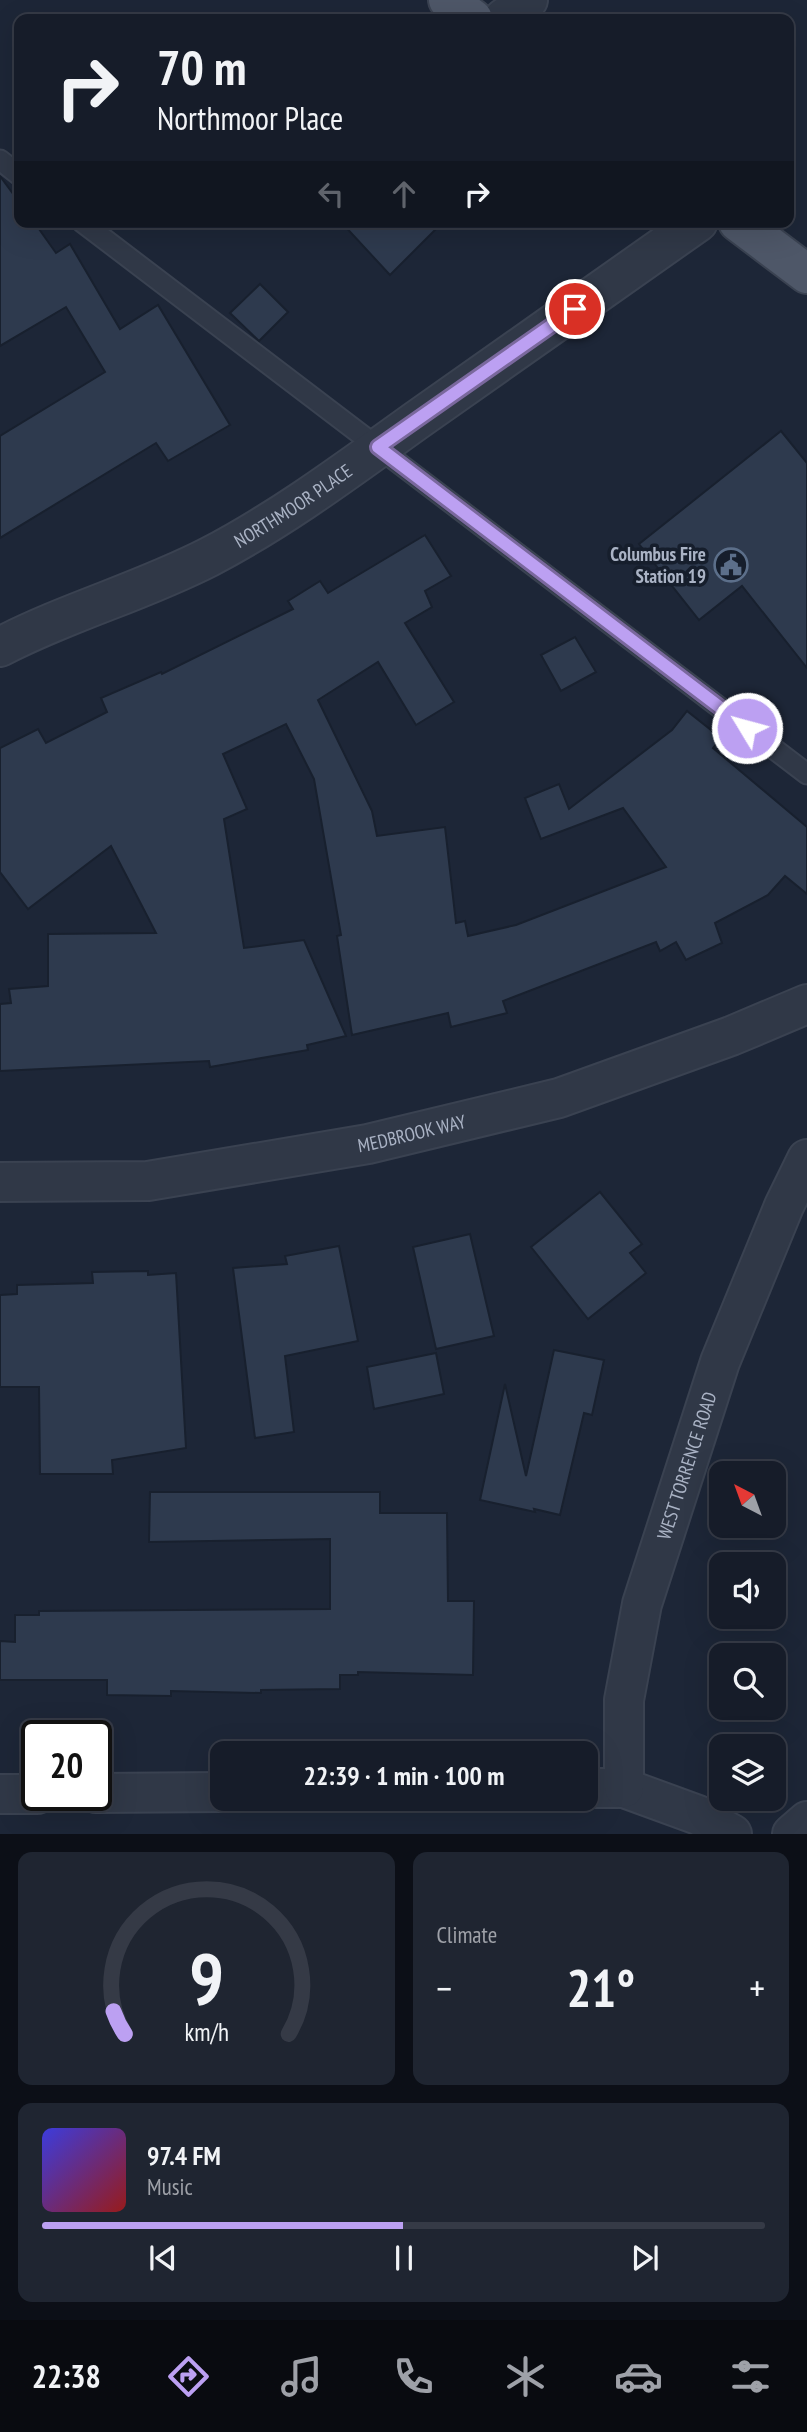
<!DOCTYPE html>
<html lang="en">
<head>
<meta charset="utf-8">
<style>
  :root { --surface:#161c29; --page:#1f2531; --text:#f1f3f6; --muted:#9ea1a8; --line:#353a46; --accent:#bca0f2 }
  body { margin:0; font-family:"PT Sans Narrow",sans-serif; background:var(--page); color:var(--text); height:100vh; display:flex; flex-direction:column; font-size:26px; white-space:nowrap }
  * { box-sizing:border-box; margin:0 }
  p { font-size:23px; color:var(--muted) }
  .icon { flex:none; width:38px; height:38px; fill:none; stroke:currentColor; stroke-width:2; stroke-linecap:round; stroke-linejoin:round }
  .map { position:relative; height:1834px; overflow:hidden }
  .panel { display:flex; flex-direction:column; gap:18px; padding:18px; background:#0c0f17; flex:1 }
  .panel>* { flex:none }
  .top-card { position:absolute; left:14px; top:14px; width:780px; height:214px; border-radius:14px; box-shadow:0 7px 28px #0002,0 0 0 2px var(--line); background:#161c29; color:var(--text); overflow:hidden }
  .needle { width:46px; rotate:319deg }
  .tools { position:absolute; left:709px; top:1461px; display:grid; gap:14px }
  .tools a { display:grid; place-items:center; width:77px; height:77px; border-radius:14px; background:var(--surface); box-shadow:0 7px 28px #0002,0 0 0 2px var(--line); font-size:35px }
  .speed { position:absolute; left:21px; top:1720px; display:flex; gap:14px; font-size:35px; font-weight:700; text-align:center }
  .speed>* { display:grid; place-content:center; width:91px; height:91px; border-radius:50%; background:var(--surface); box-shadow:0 7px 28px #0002,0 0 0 2px var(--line); line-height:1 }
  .speed .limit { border:4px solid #111; border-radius:10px; background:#fff; color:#111 }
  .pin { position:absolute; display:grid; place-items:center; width:60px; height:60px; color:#fff; margin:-30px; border:4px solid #fff; border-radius:50%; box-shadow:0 2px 7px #0007 }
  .me { position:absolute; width:77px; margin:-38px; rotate:307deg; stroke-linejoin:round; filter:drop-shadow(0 0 5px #0008) }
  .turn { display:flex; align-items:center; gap:24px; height:147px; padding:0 28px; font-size:32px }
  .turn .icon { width:91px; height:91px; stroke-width:2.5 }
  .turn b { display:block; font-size:49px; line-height:60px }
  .lanes { display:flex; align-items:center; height:66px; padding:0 28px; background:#0003; justify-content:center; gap:35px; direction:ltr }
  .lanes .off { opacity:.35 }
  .big { font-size:52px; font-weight:600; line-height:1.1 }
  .panel .tile { flex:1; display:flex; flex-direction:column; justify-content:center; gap:10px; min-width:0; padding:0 24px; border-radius:14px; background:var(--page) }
  .panel .dial { align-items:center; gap:0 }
  .dial svg { height:182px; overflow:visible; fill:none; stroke:var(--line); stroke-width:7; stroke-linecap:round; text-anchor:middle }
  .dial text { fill:var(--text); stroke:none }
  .song { display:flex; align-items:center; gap:21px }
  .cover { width:84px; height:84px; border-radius:10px; background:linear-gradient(135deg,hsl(240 70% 55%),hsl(0 70% 35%)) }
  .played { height:7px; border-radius:4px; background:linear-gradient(90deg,var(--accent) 50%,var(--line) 50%) }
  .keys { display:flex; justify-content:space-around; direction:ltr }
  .heat { display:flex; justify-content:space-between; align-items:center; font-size:38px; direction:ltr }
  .panel .tiles { flex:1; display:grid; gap:18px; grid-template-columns:1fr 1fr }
  .tile:last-child { grid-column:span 2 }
  .trip { position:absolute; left:210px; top:1741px; width:388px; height:70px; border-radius:14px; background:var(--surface); box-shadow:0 7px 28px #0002,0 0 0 2px var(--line); font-weight:600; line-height:70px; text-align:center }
  .tab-bar { display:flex; height:112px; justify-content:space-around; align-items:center; background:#090b10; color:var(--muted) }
  .tab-bar .icon { width:49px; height:49px }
  .tab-bar .selected { color:var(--accent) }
  .tab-bar b { font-size:32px; color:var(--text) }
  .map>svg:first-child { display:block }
  .building { fill:#2e3a4e; stroke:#18202e; stroke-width:2 }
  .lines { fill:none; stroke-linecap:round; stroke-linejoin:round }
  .service-casing { stroke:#3a4251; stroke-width:23 }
  .minor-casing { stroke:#3a4251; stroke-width:42 }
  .primary-casing { stroke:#3a4251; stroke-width:42 }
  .service { stroke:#303847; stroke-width:19 }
  .minor { stroke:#303847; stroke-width:38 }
  .primary { stroke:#4e5768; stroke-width:38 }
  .route-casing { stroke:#7a689d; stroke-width:18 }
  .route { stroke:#bca0f2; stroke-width:12 }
  .labels { text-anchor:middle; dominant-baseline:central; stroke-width:7; stroke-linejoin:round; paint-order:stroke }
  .street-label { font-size:19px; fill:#aab3c5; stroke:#161e2c }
  .poi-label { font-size:19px; font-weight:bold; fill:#aab3c5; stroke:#161e2c; text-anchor:end }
</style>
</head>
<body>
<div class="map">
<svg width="807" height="1834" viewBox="0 0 807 1834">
  <rect width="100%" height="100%" fill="#1d2637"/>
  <!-- building -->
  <g class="building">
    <polygon points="0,176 19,202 19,222 34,222 56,253 70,244 120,329 158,305 230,425 168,461 156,443 0,538 0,436 105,372 66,307 0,346"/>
    <polygon points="341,222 443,222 390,275"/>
    <polygon points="260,284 288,312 259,341 230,313"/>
    <polygon points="781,431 807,463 807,668 742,586 699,620 639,544"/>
    <polygon points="425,535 451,576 425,591 432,607 405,623 454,702 416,725 378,662 318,700 372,811 377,836 445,827 456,923 465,921 468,936 516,925 666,867 623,808 541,839 525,798 559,784 569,809 672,730 687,711 721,738 713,748 807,827 807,894 785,876 768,895 715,923 722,943 686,960 676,942 660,951 656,942 503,1001 507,1013 451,1027 448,1013 352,1035 337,936 341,935 314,779 286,724 223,754 247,809 224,819 244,948 304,940 346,1036 307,1045 308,1050 210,1067 209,1061 0,1071 0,1004 11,1003 9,989 48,986 48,934 156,933 111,846 28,909 0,872 0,748 38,729 46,743 107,712 101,698 161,672 162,674 293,609 288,601 320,581 328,593"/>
    <polygon points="575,637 596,672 561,691 541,655"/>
    <polygon points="600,1192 642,1244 630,1253 646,1273 588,1319 531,1247"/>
    <polygon points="470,1234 494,1336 436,1349 413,1247"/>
    <polygon points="339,1246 358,1341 285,1356 294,1432 255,1438 233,1268 287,1264 285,1256"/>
    <polygon points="148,1271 148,1275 176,1273 186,1448 112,1460 113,1474 40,1474 39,1387 0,1387 0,1295 17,1294 17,1285 93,1283 92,1272"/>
    <polygon points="554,1350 604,1360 592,1415 584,1413 560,1515 534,1509 535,1512 480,1500 505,1384 526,1476"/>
    <polygon points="436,1353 444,1394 374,1409 367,1367"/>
    <polygon points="150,1492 380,1492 380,1513 447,1513 448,1601 474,1601 473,1675 358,1672 358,1675 340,1675 340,1689 261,1690 261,1693 171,1691 171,1696 107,1695 107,1680 0,1680 0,1641 15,1642 15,1615 39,1615 39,1611 330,1609 330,1539 149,1542"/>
  </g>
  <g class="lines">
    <defs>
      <g id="service">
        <polyline points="0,160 19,175"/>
        <polyline points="82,222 807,774"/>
      </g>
      <g id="minor">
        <polyline points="503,19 528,0"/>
        <path id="s1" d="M0,647C67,612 141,592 209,557C282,519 350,468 417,420C511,354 604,288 698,222"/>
        <path id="s2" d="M0,1182L148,1181L368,1144L559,1098L731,1036L807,1004"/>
        <polyline points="586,1788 624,1788 698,1815 732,1834"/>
        <path id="s3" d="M624,1788V1700L642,1604L720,1362L784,1206L807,1159"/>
        <polyline points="96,1793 222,1792"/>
        <polyline points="0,1794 37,1794"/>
        <polyline points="792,1834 807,1821"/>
      </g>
      <g id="primary">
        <polyline points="448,0 473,19"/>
        <polyline points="738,222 807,274"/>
      </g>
    </defs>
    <!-- service casing -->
    <use href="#service" class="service-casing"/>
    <!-- minor casing -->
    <use href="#minor" class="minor-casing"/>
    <!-- primary casing -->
    <use href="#primary" class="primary-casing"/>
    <!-- service -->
    <use href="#service" class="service"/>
    <!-- minor -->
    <use href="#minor" class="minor"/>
    <!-- primary -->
    <use href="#primary" class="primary"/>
  </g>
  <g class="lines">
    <defs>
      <polyline id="route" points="575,309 378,447 747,728"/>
    </defs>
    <!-- route casing -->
    <use href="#route" class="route-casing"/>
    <!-- route -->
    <use href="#route" class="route"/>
  </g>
  <!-- icons -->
  <defs>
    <symbol id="civic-ring" viewBox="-11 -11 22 22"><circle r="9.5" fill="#161e2c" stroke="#5c6f8a" stroke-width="1.5"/><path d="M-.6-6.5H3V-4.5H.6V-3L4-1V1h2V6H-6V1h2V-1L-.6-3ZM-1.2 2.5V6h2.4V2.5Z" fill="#5c6f8a"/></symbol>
  </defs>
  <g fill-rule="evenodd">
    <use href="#civic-ring" x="712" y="546" width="38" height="38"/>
  </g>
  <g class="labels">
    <!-- street labels -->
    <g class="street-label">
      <text stroke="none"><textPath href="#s1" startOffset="326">NORTHMOOR PLACE</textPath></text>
      <text stroke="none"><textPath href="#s2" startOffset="416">MEDBROOK WAY</textPath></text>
      <text stroke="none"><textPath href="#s3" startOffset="331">WEST TORRENCE ROAD</textPath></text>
    </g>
    <!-- poi labels -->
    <g class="poi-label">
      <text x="706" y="554">Columbus Fire<tspan x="706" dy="22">Station 19</tspan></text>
    </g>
  </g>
</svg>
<div class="tools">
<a><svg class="needle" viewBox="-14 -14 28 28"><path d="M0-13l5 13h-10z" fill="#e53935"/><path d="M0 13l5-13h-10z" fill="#9ea1a8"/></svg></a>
<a><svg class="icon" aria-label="sound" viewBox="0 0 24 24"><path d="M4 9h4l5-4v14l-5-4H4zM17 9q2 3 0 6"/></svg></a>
<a><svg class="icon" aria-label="search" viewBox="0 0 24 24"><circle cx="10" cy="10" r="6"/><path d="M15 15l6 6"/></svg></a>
<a><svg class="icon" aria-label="layers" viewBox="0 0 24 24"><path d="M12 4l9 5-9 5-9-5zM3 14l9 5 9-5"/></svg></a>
</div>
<div class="speed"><div class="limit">20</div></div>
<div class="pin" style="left:575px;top:309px;background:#d93025"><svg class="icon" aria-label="arrive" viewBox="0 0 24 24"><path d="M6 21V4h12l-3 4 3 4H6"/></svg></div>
<svg class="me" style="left:747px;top:728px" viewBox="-20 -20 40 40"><circle r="17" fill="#bca0f2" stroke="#fff" stroke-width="3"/><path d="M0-11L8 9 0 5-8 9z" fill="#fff"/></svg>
<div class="trip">22:39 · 1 min · 100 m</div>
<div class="top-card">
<div class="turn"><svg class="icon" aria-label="right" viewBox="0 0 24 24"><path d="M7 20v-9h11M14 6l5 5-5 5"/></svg><div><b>70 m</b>Northmoor Place</div></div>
<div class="lanes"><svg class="icon off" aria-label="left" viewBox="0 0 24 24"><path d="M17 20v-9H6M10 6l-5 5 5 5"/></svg><svg class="icon off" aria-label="ahead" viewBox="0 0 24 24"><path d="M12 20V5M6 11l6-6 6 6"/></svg><svg class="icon" aria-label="right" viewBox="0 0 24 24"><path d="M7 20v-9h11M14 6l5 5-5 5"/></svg></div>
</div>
</div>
<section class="panel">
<div class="tiles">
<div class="tile dial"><svg viewBox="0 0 100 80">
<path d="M14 69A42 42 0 1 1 86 69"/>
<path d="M14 69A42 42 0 0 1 9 59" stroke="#bca0f2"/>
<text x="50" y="56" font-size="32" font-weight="700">9</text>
<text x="50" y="72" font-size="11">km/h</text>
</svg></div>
<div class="tile"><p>Climate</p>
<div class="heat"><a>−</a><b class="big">21°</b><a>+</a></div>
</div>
<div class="tile">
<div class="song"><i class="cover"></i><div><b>97.4 FM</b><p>Music</p></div></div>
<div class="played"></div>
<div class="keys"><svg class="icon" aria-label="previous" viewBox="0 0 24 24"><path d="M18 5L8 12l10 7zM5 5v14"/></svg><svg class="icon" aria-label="pause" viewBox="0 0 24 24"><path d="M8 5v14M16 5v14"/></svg><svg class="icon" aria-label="next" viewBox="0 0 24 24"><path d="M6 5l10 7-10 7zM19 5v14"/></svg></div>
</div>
</div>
</section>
<nav class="tab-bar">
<b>22:38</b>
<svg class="icon selected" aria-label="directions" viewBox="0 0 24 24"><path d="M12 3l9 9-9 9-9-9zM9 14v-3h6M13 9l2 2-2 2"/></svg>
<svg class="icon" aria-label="music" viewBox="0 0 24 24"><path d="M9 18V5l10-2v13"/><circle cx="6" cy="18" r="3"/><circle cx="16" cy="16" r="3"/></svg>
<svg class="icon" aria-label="phone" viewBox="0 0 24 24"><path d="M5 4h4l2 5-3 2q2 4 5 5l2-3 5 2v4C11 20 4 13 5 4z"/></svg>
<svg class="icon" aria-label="climate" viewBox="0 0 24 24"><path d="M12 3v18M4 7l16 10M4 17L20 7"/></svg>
<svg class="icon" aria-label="car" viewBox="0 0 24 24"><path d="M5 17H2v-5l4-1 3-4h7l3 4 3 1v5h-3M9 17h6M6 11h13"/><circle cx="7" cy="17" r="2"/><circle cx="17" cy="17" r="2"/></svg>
<svg class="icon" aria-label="filters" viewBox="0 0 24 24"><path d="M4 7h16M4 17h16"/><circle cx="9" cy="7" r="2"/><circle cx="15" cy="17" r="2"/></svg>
</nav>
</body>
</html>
